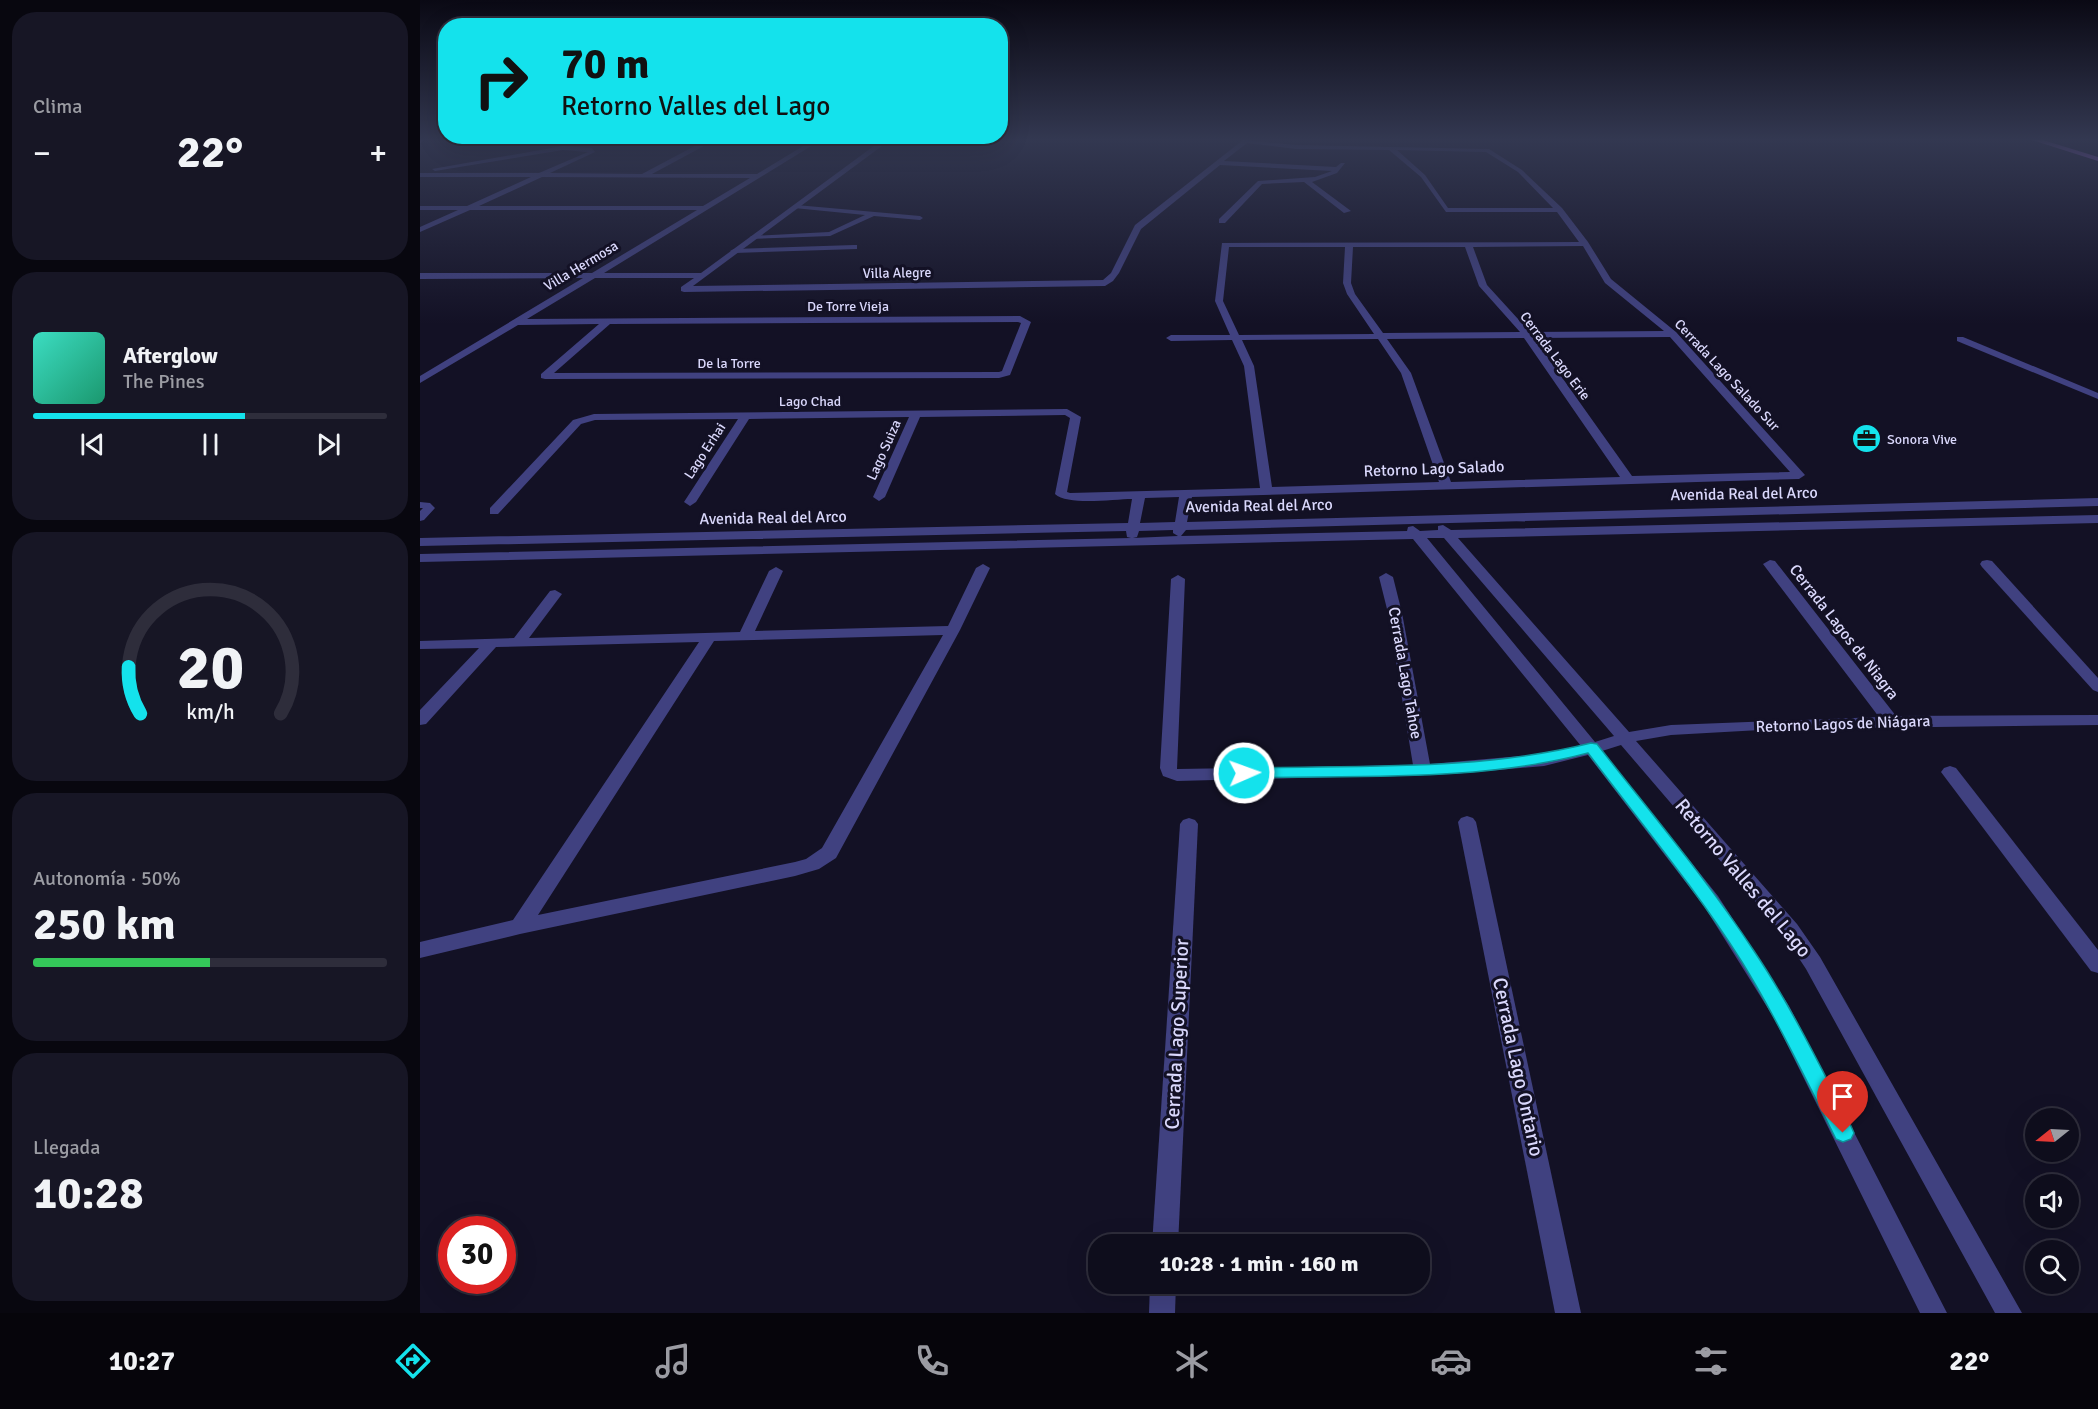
<!DOCTYPE html>
<html lang="es">
<head>
<meta charset="utf-8">
<style>
  :root { --surface:#0e0d1c; --page:#171625; --text:#f1f3f6; --muted:#9b9ca3; --line:#2e2d3b; --accent:#14e2ec }
  body { margin:0; font-family:Signika,sans-serif; background:var(--page); color:var(--text); height:100vh; display:flex; flex-direction:column; font-size:22px; white-space:nowrap }
  * { box-sizing:border-box; margin:0 }
  p { font-size:20px; color:var(--muted) }
  .icon { flex:none; width:33px; height:33px; fill:none; stroke:currentColor; stroke-width:2; stroke-linecap:round; stroke-linejoin:round }
  .map { position:relative; flex:1; overflow:hidden }
  .details { display:flex; flex-direction:column; gap:12px; padding:12px; background:#08070f; width:420px }
  .details>* { flex:none }
  .guide { position:absolute; left:18px; top:18px; width:570px; height:126px; border-radius:24px; box-shadow:0 6px 24px #0002,0 0 0 2px var(--line); background:#14e2ec; color:#111; overflow:hidden }
  .needle { width:39px; rotate:252deg }
  .buttons { position:absolute; left:1605px; top:1108px; display:grid; gap:12px }
  .buttons a { display:grid; place-items:center; width:54px; height:54px; border-radius:50%; background:var(--surface); box-shadow:0 6px 24px #0002,0 0 0 2px var(--line); font-size:30px }
  .speed { position:absolute; left:18px; top:1216px; display:flex; gap:12px; font-size:30px; font-weight:700; text-align:center }
  .speed>* { display:grid; place-content:center; width:78px; height:78px; border-radius:50%; background:var(--surface); box-shadow:0 6px 24px #0002,0 0 0 2px var(--line); line-height:1 }
  .speed .limit { border:9px solid #d22; background:#fff; color:#111 }
  .pin { position:absolute; display:grid; place-items:center; width:51px; height:51px; color:#fff; margin:-62px -26px; border-radius:50% 50% 50% 0; rotate:-45deg; box-shadow:0 0 6px #0007 }
  .pin .icon { rotate:45deg }
  .me { position:absolute; width:66px; margin:-33px; rotate:88deg; stroke-linejoin:round; filter:drop-shadow(0 0 4px #0008) }
  .turn { display:flex; align-items:center; gap:21px; height:126px; padding:0 24px; font-size:27px }
  .turn .icon { width:78px; height:78px; stroke-width:2.5 }
  .turn b { display:block; font-size:42px; line-height:51px }
  .big { font-size:45px; font-weight:700; line-height:1.1 }
  .details .widget { flex:1; display:flex; flex-direction:column; justify-content:center; gap:9px; min-width:0; padding:0 21px; border-radius:24px; background:var(--page) }
  .details .dial { align-items:center; gap:0 }
  .dial svg { height:156px; overflow:visible; fill:none; stroke:var(--line); stroke-width:7; stroke-linecap:round; text-anchor:middle }
  .dial text { fill:var(--text); stroke:none }
  .song { display:flex; align-items:center; gap:18px }
  .cover { width:72px; height:72px; border-radius:9px; background:linear-gradient(135deg,hsl(170 70% 55%),hsl(160 70% 35%)) }
  .played { height:6px; border-radius:3px; background:linear-gradient(90deg,var(--accent) 60%,var(--line) 60%) }
  .keys { display:flex; justify-content:space-around; direction:ltr }
  .heat { display:flex; justify-content:space-between; align-items:center; font-size:33px; direction:ltr }
  .charge { height:9px; border-radius:4px; background:linear-gradient(90deg,#34c759 50%,var(--line) 0) }
  .trip { position:absolute; left:668px; top:1234px; width:342px; height:60px; border-radius:24px; background:var(--surface); box-shadow:0 6px 24px #0002,0 0 0 2px var(--line); font-weight:700; line-height:60px; text-align:center }
  .dock { display:flex; height:96px; justify-content:space-around; align-items:center; background:#06050b; color:var(--muted) }
  .dock .icon { width:42px; height:42px }
  .dock .on { color:var(--accent) }
  .dock b { font-size:27px; color:var(--text) }
  main { display:flex; flex:1; min-height:0 }
  .map>svg:first-child { display:block }
  .lines { fill:none; stroke-linecap:round; stroke-linejoin:round }
  .service { fill:#404180; fill-rule:evenodd }
  .minor { fill:#404180; fill-rule:evenodd }
  .primary { fill:#b768f3; fill-rule:evenodd }
  .route { fill:#14e2ec; stroke:#0d9399; stroke-width:1.5 }
  .labels { text-anchor:middle; dominant-baseline:central; stroke-width:6; stroke-linejoin:round; paint-order:stroke }
  .far-street-label { font-size:14px; fill:#dad8fc; stroke:#131125 }
  .far-poi-label { font-size:14px; fill:#dad8fc; stroke:#131125; text-anchor:start }
  .street-label { font-size:16px; fill:#dad8fc; stroke:#131125 }
  .near-street-label { font-size:20px; fill:#dad8fc; stroke:#131125 }
</style>
</head>
<body>
<main>
<section class="details">
<div class="widget"><p>Clima</p>
<div class="heat"><a>−</a><b class="big">22°</b><a>+</a></div>
</div>
<div class="widget">
<div class="song"><i class="cover"></i><div><b>Afterglow</b><p>The Pines</p></div></div>
<div class="played"></div>
<div class="keys"><svg class="icon" aria-label="previous" viewBox="0 0 24 24"><path d="M18 5L8 12l10 7zM5 5v14"/></svg><svg class="icon" aria-label="pause" viewBox="0 0 24 24"><path d="M8 5v14M16 5v14"/></svg><svg class="icon" aria-label="next" viewBox="0 0 24 24"><path d="M6 5l10 7-10 7zM19 5v14"/></svg></div>
</div>
<div class="widget dial"><svg viewBox="0 0 100 80">
<path d="M14 69A42 42 0 1 1 86 69"/>
<path d="M14 69A42 42 0 0 1 8 45" stroke="#14e2ec"/>
<text x="50" y="56" font-size="32" font-weight="700">20</text>
<text x="50" y="72" font-size="11">km/h</text>
</svg></div>
<div class="widget"><p>Autonomía · 50%</p><b class="big">250 km</b><div class="charge"></div></div>
<div class="widget"><p>Llegada</p><b class="big">10:28</b></div>
</section>
<div class="map">
<svg width="1678" height="1313" viewBox="0 0 1678 1313">
  <rect width="100%" height="100%" fill="#131125"/>
  <g class="lines">
    <!-- service -->
    <g class="service">
      <polygon points="376,205 500,216 503,218 500,220 454,216 410,236 329,239 331,236 409,232 445,215 374,208"/>
      <polygon points="434,245 437,245 437,249 314,253 310,251 314,249"/>
      <polygon points="1537,337 1543,337 1678,393 1678,399 1537,341"/>
      <polygon points="0,502 10,503 15,508 4,520 0,521 0,511 3,508 0,508"/>
    </g>
    <!-- minor -->
    <g class="minor">
      <path d="M286,140H295L232,174H337L393,140H401L184,273H281L462,140H470L273,286L683,280L691,273L715,225L823,140L876,145L1069,149L1102,170L1142,208L1168,242L1191,279L1256,332L1385,475L1379,479L772,497L767,522L1678,498V506L766,530L761,536L987,531L988,527L993,526L1000,531L1018,530V526L1023,525L1031,530L1678,515V523L1038,538L1209,732L1251,725L1459,717L1343,564L1350,560L1355,561L1476,716L1678,715V725L1358,729L1251,735L1216,741L1377,924L1400,957L1602,1313H1575L1386,969L1363,934L1201,745L1182,751L1298,896L1369,1006L1527,1313H1500L1354,1018L1284,906L1168,755L1124,766L1033,774L757,781L743,776L740,768L751,579L758,575L765,579L757,769L993,765L968,613L959,577L966,573L973,577L982,613L1010,764L1124,754L1161,746L993,539L0,562V554L711,538L707,537L706,531L0,546V538L708,523L712,499C694,499 648,506 635,494L650,418L645,415L500,417L465,497L459,501L453,497L489,417L329,419L276,502L270,506L264,502L318,419L175,420L161,424L78,514H70V508L153,420L174,414L647,409L661,417L647,492L650,493L840,488L824,366L812,340L751,341L746,338L751,335H810L795,301L802,243L1159,242L1137,212H1026L1001,177L969,150L876,149L827,143L804,161L916,167L921,163H925L917,173L892,182L931,211L924,213L884,182L842,184L805,223H799V219L838,181L895,177L912,171L800,165L721,229L699,273L693,281L685,286L264,292L261,291V287L274,278H175L107,319L600,316L611,322L590,375L579,378L125,379L121,378V374L179,324L98,325L0,383V376L163,278L0,279V273H172L277,210H50L0,232V227L38,210H0V206H47L111,177H0V173H119L168,152L143,150L15,171L12,169L143,146L172,148L175,152L130,173L222,174ZM977,150L1066,152L1098,172L1133,208H1028L1005,175ZM122,177L330,178L283,206H59ZM1163,246L1185,283L1244,331L1110,332L1067,285L1053,247ZM809,247H925L923,283L927,294L954,334L819,335L803,301ZM933,247H1045L1059,286L1100,332L963,333L935,294L931,283ZM598,322L601,323L582,371L579,372L134,373L190,324ZM1250,337L1370,472L1212,476L1114,338ZM1104,338L1200,477L1031,482L991,373L967,339ZM958,339L981,373L1019,482L852,487L834,366L822,340ZM759,497L755,522L720,523L725,498ZM753,530V533L758,536L713,538L717,537L719,531ZM1007,538H1024L1194,736L1175,742Z"/>
      <polygon points="1567,560 1572,561 1678,678 1678,692 1673,690 1562,567 1560,564 1562,561"/>
      <path d="M563,564L570,568L540,630L416,858L399,869L375,876L100,934L0,958V942L93,920L279,642L76,647L6,724L0,725V710L59,648L0,649V641L94,638L130,591L135,590L142,594L109,638L320,632L349,571L356,567L363,571L335,631L528,626L556,568ZM523,635L402,848L386,859L375,862L118,915L294,641Z"/>
      <polygon points="1530,766 1536,768 1678,950 1678,973 1671,971 1524,776 1521,772 1524,768"/>
      <polygon points="1047,816 1053,818 1056,822 1161,1313 1135,1313 1038,822 1041,818"/>
      <polygon points="769,818 775,820 778,824 758,1245 732,1245 760,824 763,820"/>
      <polygon points="730,1284 756,1284 755,1313 729,1313"/>
    </g>
    <!-- primary -->
    <g class="primary">
      <polygon points="0,140 4,140 0,143"/>
      <polygon points="1612,140 1623,140 1678,157 1678,161"/>
    </g>
  </g>
  <!-- sky -->
  <linearGradient id="sky" x2="0" y2="1"><stop stop-color="#0a0914"/><stop offset="0.43" stop-color="#333851"/><stop offset="1" stop-color="#333851" stop-opacity="0"/></linearGradient>
  <rect width="1678" height="324" fill="url(#sky)"/>
  <!-- route -->
  <path class="route" d="M1171,743L1177,744C1230,812 1286,878 1334,951C1371,1006 1400,1066 1431,1126L1434,1133L1431,1139L1423,1142L1416,1139C1386,1080 1357,1019 1322,962C1276,889 1220,822 1168,753C1059,782 936,775 824,778L816,773L824,768C939,765 1060,771 1171,743Z"/>
  <!-- icons -->
  <defs>
    <symbol id="office-disc" viewBox="-11 -11 22 22"><circle r="9.5" fill="#14e2ec" stroke="#131125"/><path d="M-6-3h4V-5.5h4V-3h4V5H-6ZM-1-4.5V-3h2v-1.5ZM-6 0V1H6V0Z" fill="#111"/></symbol>
  </defs>
  <g fill-rule="evenodd">
    <use href="#office-disc" x="1430" y="422" width="33" height="33"/>
  </g>
  <g class="labels">
    <!-- far-street labels -->
    <g class="far-street-label">
      <text transform="translate(161 266) rotate(-31)">Villa Hermosa</text>
      <text transform="translate(477 273) rotate(-1)">Villa Alegre</text>
      <text x="428" y="306">De Torre Vieja</text>
      <text transform="translate(1135 356) rotate(53)">Cerrada Lago Erie</text>
      <text x="309" y="363">De la Torre</text>
      <text transform="translate(1307 375) rotate(47)">Cerrada Lago Salado Sur</text>
      <text x="390" y="401">Lago Chad</text>
      <text transform="translate(464 450) rotate(-66)">Lago Suiza</text>
      <text transform="translate(285 451) rotate(-57)">Lago Erhai</text>
    </g>
    <!-- far-poi labels -->
    <g class="far-poi-label">
      <text x="1467" y="439">Sonora Vive</text>
    </g>
    <!-- street labels -->
    <g class="street-label">
      <text transform="translate(1014 469) rotate(-2)">Retorno Lago Salado</text>
      <text transform="translate(1324 494) rotate(-1)">Avenida Real del Arco</text>
      <text transform="translate(839 506) rotate(-1)">Avenida Real del Arco</text>
      <text transform="translate(353 518) rotate(-1)">Avenida Real del Arco</text>
      <text transform="translate(1424 632) rotate(52)">Cerrada Lagos de Niagra</text>
      <text transform="translate(985 673) rotate(80)">Cerrada Lago Tahoe</text>
      <text transform="translate(1423 724) rotate(-2)">Retorno Lagos de Niágara</text>
    </g>
    <!-- near-street labels -->
    <g class="near-street-label">
      <text transform="translate(1323 878) rotate(50)">Retorno Valles del Lago</text>
      <text transform="translate(757 1034) rotate(-87)">Cerrada Lago Superior</text>
      <text transform="translate(1098 1067) rotate(78)">Cerrada Lago Ontario</text>
    </g>
  </g>
</svg>
<div class="buttons">
<a><svg class="needle" viewBox="-14 -14 28 28"><path d="M0-13l5 13h-10z" fill="#e53935"/><path d="M0 13l5-13h-10z" fill="#9b9ca3"/></svg></a>
<a><svg class="icon" aria-label="sound" viewBox="0 0 24 24"><path d="M4 9h4l5-4v14l-5-4H4zM17 9q2 3 0 6"/></svg></a>
<a><svg class="icon" aria-label="search" viewBox="0 0 24 24"><circle cx="10" cy="10" r="6"/><path d="M15 15l6 6"/></svg></a>
</div>
<div class="speed"><div class="limit">30</div></div>
<div class="pin" style="left:1423px;top:1133px;background:#d93025"><svg class="icon" aria-label="arrive" viewBox="0 0 24 24"><path d="M6 21V4h12l-3 4 3 4H6"/></svg></div>
<svg class="me" style="left:824px;top:773px" viewBox="-20 -20 40 40"><circle r="17" fill="#14e2ec" stroke="#fff" stroke-width="3"/><path d="M0-11L8 9 0 5-8 9z" fill="#fff"/></svg>
<div class="trip">10:28 · 1 min · 160 m</div>
<div class="guide">
<div class="turn"><svg class="icon" aria-label="right" viewBox="0 0 24 24"><path d="M7 20v-9h11M14 6l5 5-5 5"/></svg><div><b>70 m</b>Retorno Valles del Lago</div></div>
</div>
</div>
</main>
<nav class="dock">
<b>10:27</b>
<svg class="icon on" aria-label="directions" viewBox="0 0 24 24"><path d="M12 3l9 9-9 9-9-9zM9 14v-3h6M13 9l2 2-2 2"/></svg>
<svg class="icon" aria-label="music" viewBox="0 0 24 24"><path d="M9 18V5l10-2v13"/><circle cx="6" cy="18" r="3"/><circle cx="16" cy="16" r="3"/></svg>
<svg class="icon" aria-label="phone" viewBox="0 0 24 24"><path d="M5 4h4l2 5-3 2q2 4 5 5l2-3 5 2v4C11 20 4 13 5 4z"/></svg>
<svg class="icon" aria-label="climate" viewBox="0 0 24 24"><path d="M12 3v18M4 7l16 10M4 17L20 7"/></svg>
<svg class="icon" aria-label="car" viewBox="0 0 24 24"><path d="M5 17H2v-5l4-1 3-4h7l3 4 3 1v5h-3M9 17h6M6 11h13"/><circle cx="7" cy="17" r="2"/><circle cx="17" cy="17" r="2"/></svg>
<svg class="icon" aria-label="filters" viewBox="0 0 24 24"><path d="M4 7h16M4 17h16"/><circle cx="9" cy="7" r="2"/><circle cx="15" cy="17" r="2"/></svg>
<b>22°</b>
</nav>
</body>
</html>
